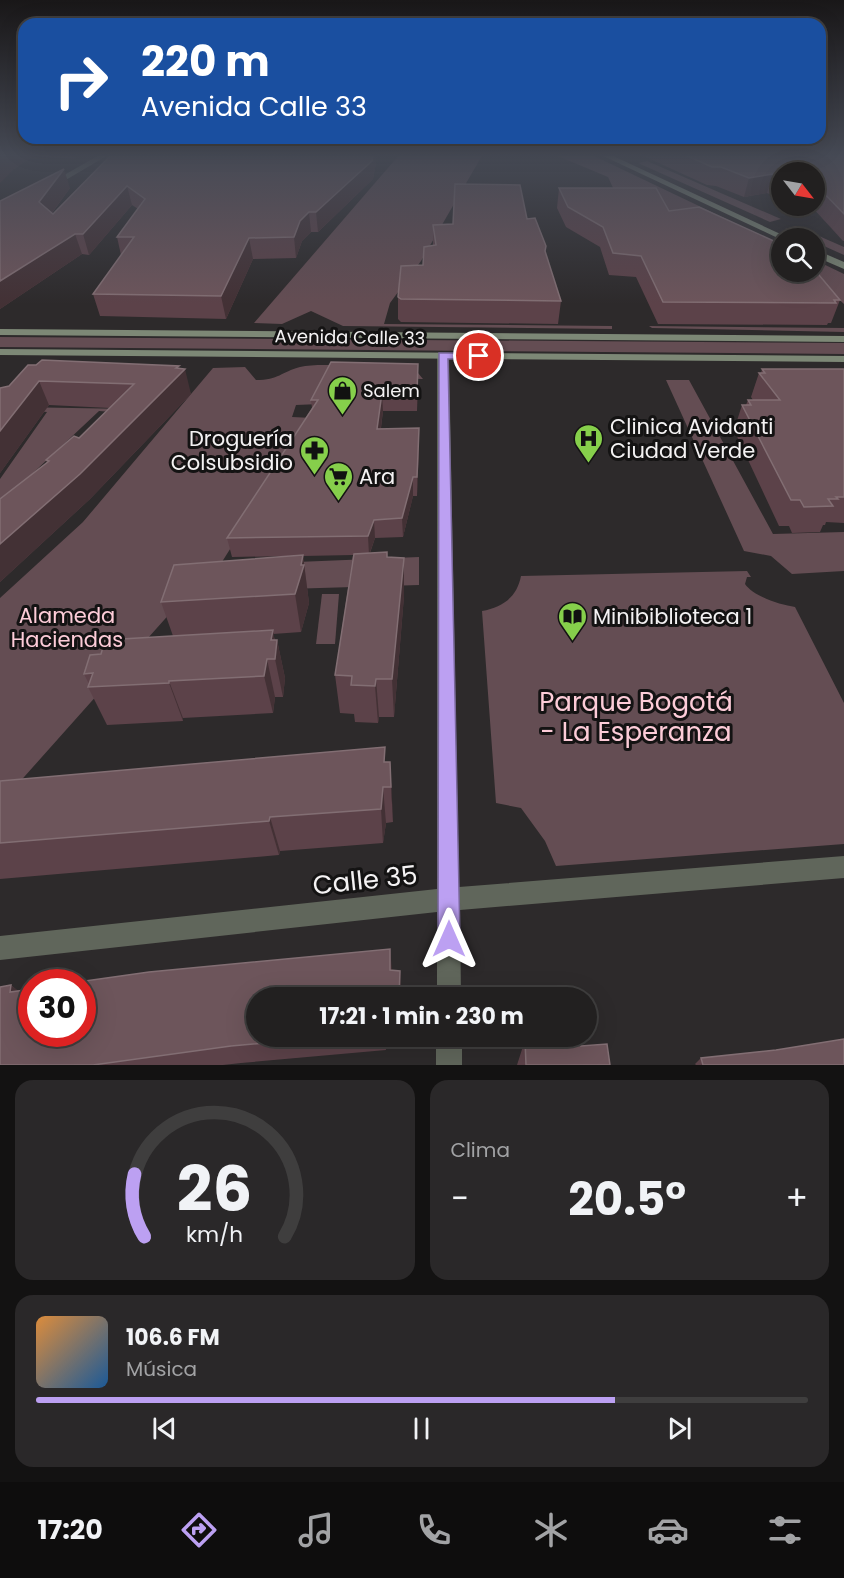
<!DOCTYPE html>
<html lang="es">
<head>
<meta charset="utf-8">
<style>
  :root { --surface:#222020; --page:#2a2829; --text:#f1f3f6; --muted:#a2a3a5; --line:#3f3e3e; --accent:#bca0f2 }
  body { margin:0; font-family:Poppins,sans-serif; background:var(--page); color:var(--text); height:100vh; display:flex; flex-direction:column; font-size:22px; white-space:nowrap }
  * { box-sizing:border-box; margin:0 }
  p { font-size:20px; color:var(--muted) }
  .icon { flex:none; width:33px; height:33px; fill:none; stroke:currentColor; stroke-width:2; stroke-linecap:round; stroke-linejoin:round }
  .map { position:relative; height:1065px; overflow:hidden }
  .side { display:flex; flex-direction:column; gap:15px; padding:15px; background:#131212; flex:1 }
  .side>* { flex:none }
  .hud { position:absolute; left:18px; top:18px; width:808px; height:126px; border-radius:18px; box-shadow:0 6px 24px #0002,0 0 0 2px var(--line); background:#1a4fa0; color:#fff; overflow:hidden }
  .needle { width:39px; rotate:121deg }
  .buttons { position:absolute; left:771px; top:162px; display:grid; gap:12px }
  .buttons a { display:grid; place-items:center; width:54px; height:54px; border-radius:50%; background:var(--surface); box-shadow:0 6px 24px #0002,0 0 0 2px var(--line); font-size:30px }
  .speed { position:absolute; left:18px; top:969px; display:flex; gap:12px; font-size:30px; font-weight:700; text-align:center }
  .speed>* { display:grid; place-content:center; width:78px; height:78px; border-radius:50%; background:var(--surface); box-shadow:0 6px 24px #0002,0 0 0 2px var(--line); line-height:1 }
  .speed .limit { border:9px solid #d22; background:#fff; color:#111 }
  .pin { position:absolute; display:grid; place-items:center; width:51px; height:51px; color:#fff; margin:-26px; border:3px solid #fff; border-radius:50%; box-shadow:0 2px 6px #0007 }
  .me { position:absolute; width:66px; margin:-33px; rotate:0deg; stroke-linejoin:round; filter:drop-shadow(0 0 4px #0008) }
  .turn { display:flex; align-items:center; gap:21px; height:126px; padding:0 24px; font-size:27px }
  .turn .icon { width:78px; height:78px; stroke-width:2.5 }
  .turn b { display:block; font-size:42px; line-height:51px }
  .big { font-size:45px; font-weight:700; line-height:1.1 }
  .side .widget { flex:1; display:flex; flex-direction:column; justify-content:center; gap:9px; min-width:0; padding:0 21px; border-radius:18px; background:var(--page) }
  .side .dial { align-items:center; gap:0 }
  .dial svg { height:156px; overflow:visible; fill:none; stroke:var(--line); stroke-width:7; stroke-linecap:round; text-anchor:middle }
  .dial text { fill:var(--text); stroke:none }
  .song { display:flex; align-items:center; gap:18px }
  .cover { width:72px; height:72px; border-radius:9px; background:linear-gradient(135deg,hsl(30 70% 55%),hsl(210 70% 35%)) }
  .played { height:6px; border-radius:3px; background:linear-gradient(90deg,var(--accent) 75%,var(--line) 75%) }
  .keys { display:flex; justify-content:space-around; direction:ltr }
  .heat { display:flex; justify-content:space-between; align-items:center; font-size:33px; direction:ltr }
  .side .tiles { flex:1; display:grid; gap:15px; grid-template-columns:1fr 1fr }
  .widget:last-child { grid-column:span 2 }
  .trip { position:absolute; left:246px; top:987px; width:351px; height:60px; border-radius:30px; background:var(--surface); box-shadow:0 6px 24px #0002,0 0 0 2px var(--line); font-weight:700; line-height:60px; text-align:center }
  .menu { display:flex; height:96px; justify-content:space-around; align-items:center; background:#0e0d0d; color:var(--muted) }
  .menu .icon { width:42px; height:42px }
  .menu .selected { color:var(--accent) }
  .menu b { font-size:27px; color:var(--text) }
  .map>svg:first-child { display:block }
  .green { fill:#644d53 }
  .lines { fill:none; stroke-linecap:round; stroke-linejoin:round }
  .minor { fill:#60665b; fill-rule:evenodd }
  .secondary { fill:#7d8876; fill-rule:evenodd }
  .wall { fill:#5c4249 }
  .shaded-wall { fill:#433135 }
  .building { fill:#6d555b; stroke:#826e73; stroke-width:1.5 }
  .route { fill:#bca0f2; stroke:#7a689d; stroke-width:1.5 }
  .labels { text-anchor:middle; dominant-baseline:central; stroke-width:6; stroke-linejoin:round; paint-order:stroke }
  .far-street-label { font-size:18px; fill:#f4f2f3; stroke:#141313 }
  .far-poi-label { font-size:18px; fill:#f4f2f3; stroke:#141313; text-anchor:start }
  .poi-label { font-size:21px; fill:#f4f2f3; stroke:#141313; text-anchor:start }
  .park-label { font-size:21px; fill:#fdccd8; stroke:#141313 }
  .near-park-label { font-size:26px; fill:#fdccd8; stroke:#141313 }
  .near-street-label { font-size:26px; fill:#f4f2f3; stroke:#141313 }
</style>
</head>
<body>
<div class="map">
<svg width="844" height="1065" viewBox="0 0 844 1065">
  <rect width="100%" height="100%" fill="#2d2a2b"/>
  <!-- green -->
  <g class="green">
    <polygon points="400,154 483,154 421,261 390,303 384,324 612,326 612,329 343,326 311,311 282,324 254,323"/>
    <polygon points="553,154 590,154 781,245 781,268 653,203 614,190 608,177"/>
    <polygon points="647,161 781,219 770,222 638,163"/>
    <polygon points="796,226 844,247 844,255 815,242 814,238 807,238 785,229"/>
    <path d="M815,260L844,274V304C830,291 814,281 815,260Z"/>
    <polygon points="649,326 844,328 844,332 652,328"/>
    <polygon points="0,337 844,343 844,354 0,347"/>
    <path d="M245,367L256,380C279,380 281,372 300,367C327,361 388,370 418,373L423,379L334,377L320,404L296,405L292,417L313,418L220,565L419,557V585L189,592L0,804V598L83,522L213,368Z"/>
    <polygon points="666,380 689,380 773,534 844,532 844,571 792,574 771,556 744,551"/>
    <polygon points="16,407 130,409 137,414 99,411 0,504 0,479 47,412 14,409"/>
    <path d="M747,571L751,577H747L745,584C753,596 780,605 795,607L844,703V844L556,866L545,841L521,808L496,803L482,611C503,607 517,597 521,576Z"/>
    <polygon points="322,594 339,594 335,644 316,644"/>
  </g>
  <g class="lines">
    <!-- minor -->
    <g class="minor">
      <polygon points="101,154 110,154 52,188 45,186"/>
      <polygon points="443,353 449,356 459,887 844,856 844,878 460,910 461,998 437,998 437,912 0,960 0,936 437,889 437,356"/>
      <rect x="436" y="1036" width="26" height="29"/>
    </g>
    <!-- secondary -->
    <g class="secondary">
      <polygon points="599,154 609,154 789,238 782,240"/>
      <polygon points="814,249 844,262 844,269 814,256"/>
      <polygon points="0,329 844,336 844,342 0,335"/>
      <polygon points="0,349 844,356 844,362 0,355"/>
    </g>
  </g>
  <!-- wall -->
  <g class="wall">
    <polygon points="0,154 85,154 75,159 33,156 14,169"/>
    <polygon points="112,154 376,163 373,179 318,232 311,232 302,241 296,258 253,259 226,319 100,316 93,294 121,255 117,237 138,209 132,205 89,255 82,254 0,309 0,201 70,188 52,213 53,214"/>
    <polygon points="639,154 844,154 844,241 843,241 811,206 814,206 814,172 782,172 782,199 767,193 744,197 716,186 707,185"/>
    <polygon points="559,188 669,211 782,272 840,300 831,323 828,323 827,325 658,324 636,277 609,275 600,247 566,227 557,208"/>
    <polygon points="527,219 546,246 545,253 561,301 558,324 401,322 398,319 398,297 423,265 433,246 433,225"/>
    <polygon points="28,365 179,369 191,394 90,499 0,582 0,499 47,463 46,460 79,438 110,408 49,405 0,473 0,388 9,386"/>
    <polygon points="762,369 844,369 844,523 826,522 825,525 823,525 820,532 792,533 789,526 779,526 734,430 742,405 746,405 748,400 753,400 751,397 759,373 761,373"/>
    <polygon points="418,381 417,411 383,411 381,428 419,446 417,496 413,496 403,537 375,538 370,553 387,552 387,557 404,558 404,596 394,717 379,717 378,723 355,722 354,714 340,713 335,675 353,555 303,556 309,603 301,632 273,634 275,640 277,640 285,678 283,697 275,697 273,713 183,718 183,721 107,725 88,687 89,684 84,674 101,654 173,636 161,602 295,556 232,557 227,538 312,408 311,400"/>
    <polygon points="390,762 393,822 386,823 383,843 280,851 279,855 0,879 0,781"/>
    <polygon points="392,971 401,990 400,998 256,998 256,1036 387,1036 386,1050 241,1063 223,1065 0,1065 11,985 18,991"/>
    <polygon points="539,1036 581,1036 581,1046 610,1065 517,1065 525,1040 537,1042"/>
    <polygon points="776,1050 844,1065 696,1065 695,1064 701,1058"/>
  </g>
  <!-- shaded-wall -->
  <g class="shaded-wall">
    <polygon points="5,154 33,154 33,156 14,169 0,183 0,158"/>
    <polygon points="73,154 85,154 75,159"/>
    <polygon points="373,154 375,154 376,163 373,179 318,232 316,212"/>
    <polygon points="64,169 70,188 45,222 39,202"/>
    <polygon points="773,174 767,193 744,197 749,178"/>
    <polygon points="127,186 132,205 89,255 83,234"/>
    <polygon points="309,212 311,232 302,241 296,258 294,237 300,221"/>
    <polygon points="75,234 82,254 0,309 0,281"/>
    <polygon points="249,238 253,259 226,319 221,296"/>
    <polygon points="418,364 418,381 417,411 417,393"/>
    <polygon points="179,366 181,374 185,369 191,394 90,499 0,582 0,544"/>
    <polygon points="39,381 49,405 0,473 0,431"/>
    <polygon points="382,393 383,411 378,447 377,429"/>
    <polygon points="419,428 419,446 417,496 417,477"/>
    <polygon points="413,477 413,496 403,537 402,518"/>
    <polygon points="374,520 375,538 369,555 368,536"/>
    <polygon points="303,555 309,603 301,632 295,594"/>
    <polygon points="404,558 404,596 394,717 392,679"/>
    <polygon points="273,630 276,648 277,640 285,678 283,697 271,640"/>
    <polygon points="267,659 275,697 273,713 264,676"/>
    <polygon points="376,679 379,717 378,723 375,686"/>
    <polygon points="169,681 183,718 183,721 169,683"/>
    <polygon points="390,762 392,798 393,822 391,787"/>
    <polygon points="383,787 386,823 383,843 381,809"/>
    <polygon points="270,817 280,851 279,855 269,821"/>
    <polygon points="390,949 392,969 391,990 390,970"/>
    <polygon points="400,971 401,990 400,998 399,998"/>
    <polygon points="11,985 32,1003 10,992"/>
    <polygon points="384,1036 387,1036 386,1050"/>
  </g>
  <!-- building -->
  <g class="building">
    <polygon points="112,154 373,154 372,161 316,212 309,212 300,221 294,237 249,238 221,296 93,294 134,237 117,237 145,199 127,186 83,234 75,234 0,281 0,201 64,169 39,202 53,214"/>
    <polygon points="683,154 844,154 844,214 817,186 814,186 814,172 782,172 782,178 773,174 749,178 721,167 712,167"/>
    <polygon points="455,184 520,185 527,219 535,218 546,246 545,251 561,301 401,299 398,297 401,266 423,265 424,247 436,245 433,225 453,224"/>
    <polygon points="559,188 656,188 669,211 699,207 774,241 782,254 782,272 814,272 814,269 840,300 834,300 836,303 663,302 641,256 613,253 603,227 568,207"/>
    <polygon points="42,360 179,366 176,368 185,369 80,474 0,544 0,499 49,461 46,460 74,436 79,438 134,384 39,381 0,431 0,388 9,386 28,365 36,365"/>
    <polygon points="331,362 418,364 417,393 382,393 377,429 419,428 417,477 413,477 402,518 374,520 368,536 227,538 318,400 311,400"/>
    <polygon points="762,369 844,369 844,497 836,497 838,499 828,499 833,506 804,507 800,500 791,500 742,405 751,405 748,400 780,400 759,373 765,373"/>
    <polygon points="387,552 387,557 404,558 392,679 376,679 375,686 351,685 352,676 335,675 354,554"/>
    <polygon points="303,555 301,565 304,565 295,594 161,602 174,565"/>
    <polygon points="273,630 271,640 277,640 275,659 267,659 264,676 169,681 169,683 88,687 93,673 84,674 90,655 101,654 105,640"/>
    <polygon points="385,747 384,762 390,762 391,787 383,787 381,809 270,817 269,821 0,843 0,781"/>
    <polygon points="390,949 390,970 400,971 399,998 256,998 256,1036 348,1036 231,1046 93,1065 0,1065 0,987 11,985 10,992 32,989 32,1034 82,1034 82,982 78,982 149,972"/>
    <polygon points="544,1036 581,1036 581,1046 607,1044 610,1065 526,1065 525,1040 545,1043"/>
    <polygon points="844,1039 844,1065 703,1065 701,1058 776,1050"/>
  </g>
  <!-- sky -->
  <linearGradient id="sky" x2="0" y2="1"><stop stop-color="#191718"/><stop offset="0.51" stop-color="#464a55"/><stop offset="1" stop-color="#464a55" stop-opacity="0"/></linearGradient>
  <rect width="844" height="304" fill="url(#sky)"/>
  <!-- route -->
  <polygon class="route" points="439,353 479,353 484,356 479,359 448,359 460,939 457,946 449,949 442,946 438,939"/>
  <!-- icons -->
  <defs>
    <symbol id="shop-pin" viewBox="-11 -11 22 30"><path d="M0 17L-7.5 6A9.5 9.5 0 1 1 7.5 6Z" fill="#86cf4b" stroke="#141313"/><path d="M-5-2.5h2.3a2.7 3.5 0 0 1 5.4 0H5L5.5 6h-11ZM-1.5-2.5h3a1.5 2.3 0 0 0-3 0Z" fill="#111"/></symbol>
    <symbol id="hospital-pin" viewBox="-11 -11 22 30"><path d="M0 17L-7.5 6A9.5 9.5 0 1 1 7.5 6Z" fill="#86cf4b" stroke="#141313"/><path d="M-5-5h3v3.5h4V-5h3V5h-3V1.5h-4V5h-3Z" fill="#111"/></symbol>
    <symbol id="pharmacy-pin" viewBox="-11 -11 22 30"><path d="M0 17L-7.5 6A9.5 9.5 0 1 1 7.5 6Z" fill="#86cf4b" stroke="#141313"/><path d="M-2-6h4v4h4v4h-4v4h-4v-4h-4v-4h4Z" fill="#111"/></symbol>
    <symbol id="supermarket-pin" viewBox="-11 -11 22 30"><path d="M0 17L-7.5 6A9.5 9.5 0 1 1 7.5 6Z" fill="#86cf4b" stroke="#141313"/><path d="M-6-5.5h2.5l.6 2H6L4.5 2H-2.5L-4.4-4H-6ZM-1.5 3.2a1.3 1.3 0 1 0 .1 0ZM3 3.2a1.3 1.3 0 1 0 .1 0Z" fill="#111"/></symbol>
    <symbol id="library-pin" viewBox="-11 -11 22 30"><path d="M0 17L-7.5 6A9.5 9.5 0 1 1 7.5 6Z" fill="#86cf4b" stroke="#141313"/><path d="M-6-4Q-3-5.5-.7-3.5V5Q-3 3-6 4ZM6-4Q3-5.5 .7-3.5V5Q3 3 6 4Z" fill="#111"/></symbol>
  </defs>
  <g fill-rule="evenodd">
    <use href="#shop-pin" x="326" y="374" width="33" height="45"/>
    <use href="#hospital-pin" x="572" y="422" width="33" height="45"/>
    <use href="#pharmacy-pin" x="298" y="434" width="33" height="45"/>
    <use href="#supermarket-pin" x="322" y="460" width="33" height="45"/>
    <use href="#library-pin" x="556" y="600" width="33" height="45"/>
  </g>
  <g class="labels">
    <!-- far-street labels -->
    <g class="far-street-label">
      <text transform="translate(350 337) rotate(1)">Avenida Calle 33</text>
    </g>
    <!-- far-poi labels -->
    <g class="far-poi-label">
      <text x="363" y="390">Salem</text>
    </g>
    <!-- poi labels -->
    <g class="poi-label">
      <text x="610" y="426">Clinica Avidanti<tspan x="610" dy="24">Ciudad Verde</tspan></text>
      <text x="293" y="438" text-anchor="end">Droguería<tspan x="293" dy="24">Colsubsidio</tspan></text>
      <text x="359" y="476">Ara</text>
      <text x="593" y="616">Minibiblioteca 1</text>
    </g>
    <!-- park labels -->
    <g class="park-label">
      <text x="67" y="615">Alameda<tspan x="67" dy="24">Haciendas</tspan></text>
    </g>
    <!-- near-park labels -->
    <g class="near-park-label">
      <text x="636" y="702">Parque Bogotá<tspan x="636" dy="30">- La Esperanza</tspan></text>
    </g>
    <!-- near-street labels -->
    <g class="near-street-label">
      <text transform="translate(365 880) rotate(-6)">Calle 35</text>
    </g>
  </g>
</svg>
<div class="buttons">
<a><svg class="needle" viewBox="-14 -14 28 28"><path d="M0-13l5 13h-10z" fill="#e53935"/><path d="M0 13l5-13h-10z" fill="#a2a3a5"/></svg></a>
<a><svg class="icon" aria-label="search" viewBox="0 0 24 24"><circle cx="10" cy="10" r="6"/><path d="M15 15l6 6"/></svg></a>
</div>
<div class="speed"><div class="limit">30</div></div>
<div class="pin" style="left:479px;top:356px;background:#d93025"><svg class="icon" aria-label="arrive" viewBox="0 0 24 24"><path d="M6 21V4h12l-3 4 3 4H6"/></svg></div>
<svg class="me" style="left:449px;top:939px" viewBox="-20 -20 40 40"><path d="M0-17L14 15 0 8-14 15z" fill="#bca0f2" stroke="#fff" stroke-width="4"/></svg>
<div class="trip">17:21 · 1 min · 230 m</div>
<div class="hud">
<div class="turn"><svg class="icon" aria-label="right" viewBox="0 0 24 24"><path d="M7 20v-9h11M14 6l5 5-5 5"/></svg><div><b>220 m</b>Avenida Calle 33</div></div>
</div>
</div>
<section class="side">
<div class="tiles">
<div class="widget dial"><svg viewBox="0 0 100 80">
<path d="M14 69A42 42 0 1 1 86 69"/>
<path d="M14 69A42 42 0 0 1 9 37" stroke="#bca0f2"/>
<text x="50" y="56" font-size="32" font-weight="700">26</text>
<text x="50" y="72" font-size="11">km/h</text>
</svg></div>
<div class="widget"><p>Clima</p>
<div class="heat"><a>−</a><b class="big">20.5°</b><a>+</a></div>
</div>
<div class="widget">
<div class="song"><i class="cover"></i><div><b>106.6 FM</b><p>Música</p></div></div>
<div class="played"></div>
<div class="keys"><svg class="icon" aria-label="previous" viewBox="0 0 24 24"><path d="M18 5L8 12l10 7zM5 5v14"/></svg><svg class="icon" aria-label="pause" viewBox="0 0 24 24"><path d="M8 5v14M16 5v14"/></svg><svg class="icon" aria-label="next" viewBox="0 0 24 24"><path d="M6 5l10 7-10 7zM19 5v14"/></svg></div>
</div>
</div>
</section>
<nav class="menu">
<b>17:20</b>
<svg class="icon selected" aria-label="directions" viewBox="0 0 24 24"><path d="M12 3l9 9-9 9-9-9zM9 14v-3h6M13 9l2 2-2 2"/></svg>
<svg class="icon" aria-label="music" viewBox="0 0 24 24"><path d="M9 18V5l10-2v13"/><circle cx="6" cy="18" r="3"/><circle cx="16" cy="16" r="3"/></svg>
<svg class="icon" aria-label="phone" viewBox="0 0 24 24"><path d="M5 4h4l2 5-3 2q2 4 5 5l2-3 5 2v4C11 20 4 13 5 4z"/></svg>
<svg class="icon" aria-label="climate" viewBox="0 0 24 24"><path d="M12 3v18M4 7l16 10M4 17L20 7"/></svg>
<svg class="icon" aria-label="car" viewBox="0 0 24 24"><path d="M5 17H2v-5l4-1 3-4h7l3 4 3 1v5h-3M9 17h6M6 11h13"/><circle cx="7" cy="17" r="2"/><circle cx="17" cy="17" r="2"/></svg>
<svg class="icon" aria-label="filters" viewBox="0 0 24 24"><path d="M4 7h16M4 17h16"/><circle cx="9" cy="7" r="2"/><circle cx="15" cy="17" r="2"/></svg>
</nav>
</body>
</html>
